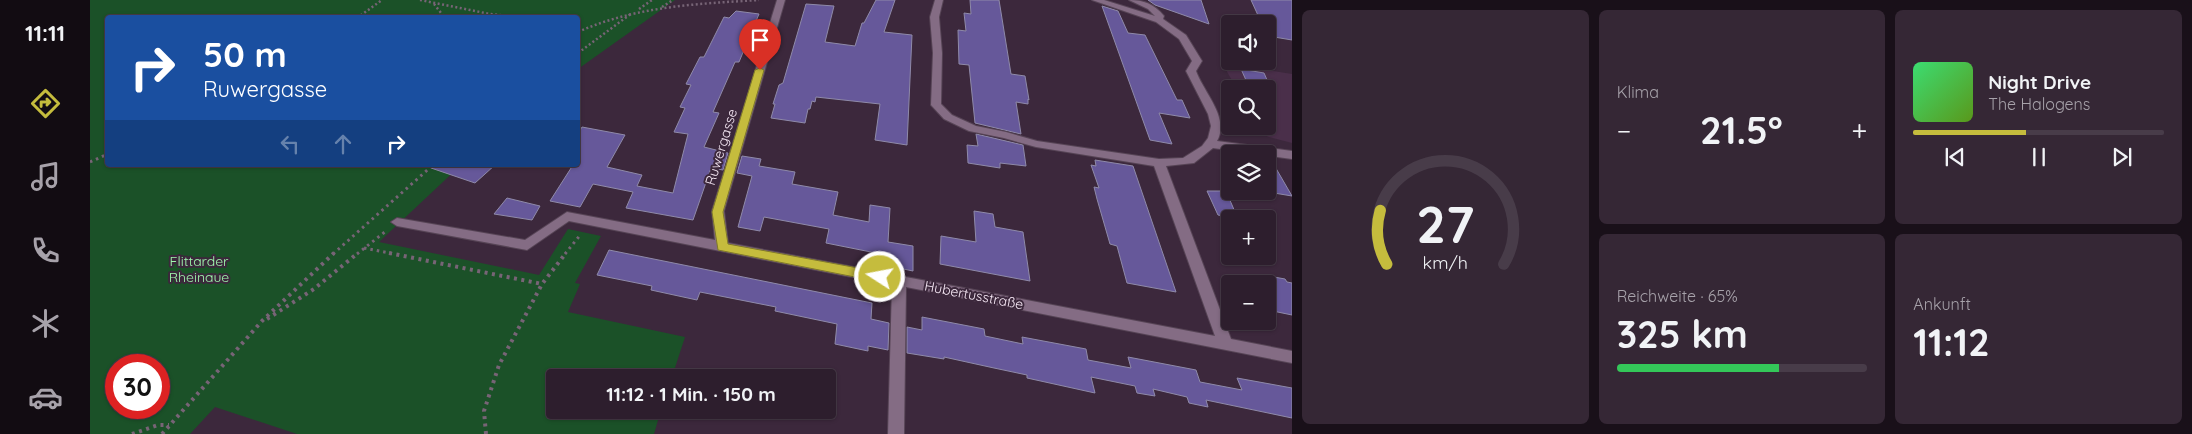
<!DOCTYPE html>
<html lang="de">
<head>
<meta charset="utf-8">
<style>
  :root { --surface:#2d1e2d; --page:#352735; --text:#f1f3f6; --muted:#a7a2aa; --line:#483c49; --accent:#c5bc3d }
  body { margin:0; font-family:Quicksand,sans-serif; background:var(--page); color:var(--text); height:100vh; display:flex; flex-direction:column; font-size:19px; white-space:nowrap }
  * { box-sizing:border-box; margin:0 }
  p { font-size:16px; color:var(--muted) }
  .icon { flex:none; width:28px; height:28px; fill:none; stroke:currentColor; stroke-width:2; stroke-linecap:round; stroke-linejoin:round }
  .map { position:relative; flex:1; overflow:hidden }
  .sheet { display:flex; flex-direction:column; gap:10px; padding:10px; background:#191019; width:900px }
  .sheet>* { flex:none }
  .hud { position:absolute; left:15px; top:15px; width:475px; height:152px; border-radius:5px; box-shadow:0 1px 4px #0004,0 0 0 1px var(--line); background:#1a4fa0; color:#fff; overflow:hidden }
  .fabs { position:absolute; left:1131px; top:15px; display:grid; gap:10px }
  .fabs a { display:grid; place-items:center; width:55px; height:55px; border-radius:5px; background:var(--surface); box-shadow:0 1px 4px #0004,0 0 0 1px var(--line); font-size:25px }
  .speed { position:absolute; left:15px; top:354px; display:flex; gap:10px; font-size:25px; font-weight:700; text-align:center }
  .speed>* { display:grid; place-content:center; width:65px; height:65px; border-radius:50%; background:var(--surface); box-shadow:0 1px 4px #0004,0 0 0 1px var(--line); line-height:1 }
  .speed .limit { border:8px solid #d22; background:#fff; color:#111 }
  .pin { position:absolute; display:grid; place-items:center; width:42px; height:42px; color:#fff; margin:-51px -21px; border-radius:50% 50% 50% 0; rotate:-45deg; box-shadow:0 0 5px #0007 }
  .pin .icon { rotate:45deg }
  .me { position:absolute; width:55px; margin:-28px; rotate:281deg; stroke-linejoin:round; filter:drop-shadow(0 0 4px #0008) }
  .turn { display:flex; align-items:center; gap:18px; height:105px; padding:0 15px; font-size:22px }
  .turn .icon { width:65px; height:65px; stroke-width:2.5 }
  .turn b { display:block; font-size:35px; line-height:42px }
  .lanes { display:flex; align-items:center; height:48px; padding:0 15px; background:#0003; justify-content:center; gap:25px; direction:ltr }
  .lanes .off { opacity:.35 }
  .big { font-size:38px; font-weight:700; line-height:1.1 }
  .sheet .card { flex:1; display:flex; flex-direction:column; justify-content:center; gap:8px; min-width:0; padding:0 18px; border-radius:8px; background:var(--page) }
  .sheet .dial { align-items:center; gap:0 }
  .dial svg { height:130px; overflow:visible; fill:none; stroke:var(--line); stroke-width:7; stroke-linecap:round; text-anchor:middle }
  .dial text { fill:var(--text); stroke:none }
  .song { display:flex; align-items:center; gap:15px }
  .cover { width:60px; height:60px; border-radius:8px; background:linear-gradient(135deg,hsl(140 70% 55%),hsl(90 70% 35%)) }
  .played { height:5px; border-radius:2px; background:linear-gradient(90deg,var(--accent) 45%,var(--line) 45%) }
  .keys { display:flex; justify-content:space-around; direction:ltr }
  .heat { display:flex; justify-content:space-between; align-items:center; font-size:28px; direction:ltr }
  .charge { height:8px; border-radius:4px; background:linear-gradient(90deg,#34c759 65%,var(--line) 0) }
  .sheet .tiles { flex:1; display:grid; gap:10px; grid-template-columns:repeat(3,1fr) }
  .card:first-child { grid-row:span 2 }
  .trip { position:absolute; left:456px; top:369px; width:290px; height:50px; border-radius:5px; background:var(--surface); box-shadow:0 1px 4px #0004,0 0 0 1px var(--line); font-weight:700; line-height:50px; text-align:center }
  main { display:flex; flex:1; min-height:0 }
  .dock { display:flex; flex-direction:column; width:90px; justify-content:space-around; align-items:center; background:#120c12; color:var(--muted) }
  .dock .icon { width:35px; height:35px }
  .dock .active { color:var(--accent) }
  .dock b { font-size:22px; color:var(--text) }
  .map>svg:first-child { display:block }
  .built { fill:#4a2f4a }
  .green { fill:#1b5128; fill-rule:evenodd }
  .building { fill:#66589a; stroke:#8f8aa9 }
  .lines { fill:none; stroke-linecap:round; stroke-linejoin:round }
  .minor-casing { stroke:#564455; stroke-width:2 }
  .path-far2 { stroke:#776476; stroke-width:2.5; stroke-dasharray:2 2.5; stroke-linecap:butt }
  .path-far1 { stroke:#776476; stroke-width:3; stroke-dasharray:2.5 4; stroke-linecap:butt }
  .path { stroke:#776476; stroke-width:4; stroke-dasharray:3 4.5; stroke-linecap:butt }
  .minor { fill:#846c84; fill-rule:evenodd }
  .route { fill:#c5bc3d; stroke:#807a28 }
  .labels { text-anchor:middle; dominant-baseline:central; stroke-width:4; stroke-linejoin:round; paint-order:stroke }
  .street-label { font-size:14px; fill:#f6e8f5; stroke:#3c283c }
  .park-label { font-size:14px; fill:#a0f9ae; stroke:#3c283c }
</style>
</head>
<body>
<main>
<nav class="dock">
<b>11:11</b>
<svg class="icon active" aria-label="directions" viewBox="0 0 24 24"><path d="M12 3l9 9-9 9-9-9zM9 14v-3h6M13 9l2 2-2 2"/></svg>
<svg class="icon" aria-label="music" viewBox="0 0 24 24"><path d="M9 18V5l10-2v13"/><circle cx="6" cy="18" r="3"/><circle cx="16" cy="16" r="3"/></svg>
<svg class="icon" aria-label="phone" viewBox="0 0 24 24"><path d="M5 4h4l2 5-3 2q2 4 5 5l2-3 5 2v4C11 20 4 13 5 4z"/></svg>
<svg class="icon" aria-label="climate" viewBox="0 0 24 24"><path d="M12 3v18M4 7l16 10M4 17L20 7"/></svg>
<svg class="icon" aria-label="car" viewBox="0 0 24 24"><path d="M5 17H2v-5l4-1 3-4h7l3 4 3 1v5h-3M9 17h6M6 11h13"/><circle cx="7" cy="17" r="2"/><circle cx="17" cy="17" r="2"/></svg>
</nav>
<div class="map">
<svg width="1202" height="434" viewBox="0 0 1202 434">
  <rect width="100%" height="100%" fill="#3c283c"/>
  <!-- built -->
  <polygon class="built" points="1132,63 1202,74 1202,143 1179,137 1163,130 1162,126 1178,126 1178,89 1147,89"/>
  <!-- green -->
  <path class="green" d="M0,0H585L488,69V18H18V165H371L289,242L449,275L478,229L511,236L485,283L490,284L478,312L595,337L582,377L465,378V410H571L564,434H207L125,407L100,434H0ZM26,365H69V408H26Z"/>
  <!-- building -->
  <g class="building">
    <polygon points="786,0 805,0 794,32 822,35 817,145 785,140 790,104 726,97 725,102 722,101 720,109 718,109 715,123 681,118 685,104 683,104 689,85 693,83 716,4 744,6 735,42 765,46 772,23 774,23"/>
    <polygon points="880,0 909,0 921,74 935,76 939,100 938,99 938,104 926,102 931,134 885,123 879,65 869,64 868,30 876,31 874,13 881,14"/>
    <polygon points="1058,0 1111,0 1119,24 1065,5"/>
    <polygon points="1161,0 1202,0 1202,40 1178,36 1178,24 1172,24"/>
    <polygon points="1012,6 1028,11 1038,33 1055,35 1087,100 1092,100 1100,118 1069,113 1082,144 1060,140"/>
    <polygon points="646,11 669,14 649,62 645,62 623,112 629,113 614,147 638,153 633,170 621,168 603,220 536,208 543,192 503,184 490,207 460,201 483,165 488,165 488,134 492,127 535,135 517,167 552,175 547,186 583,193 598,134 584,132 595,108 590,107 601,85 596,84 610,57 614,57 634,17 639,18"/>
    <polygon points="1151,69 1174,73 1181,89 1160,89"/>
    <polygon points="886,134 933,145 936,166 910,163 910,168 878,163 877,145 888,146"/>
    <polygon points="652,156 671,159 669,166 705,172 702,184 748,192 743,215 779,222 780,205 800,208 798,242 823,246 823,271 785,263 786,253 736,243 739,229 674,217 670,231 648,227 662,176 647,173"/>
    <polygon points="1178,157 1180,158 1202,196 1178,192"/>
    <polygon points="1005,160 1043,166 1086,292 1037,283 1027,246 1020,244 1007,199 1004,187 1009,188 1001,165 1006,166"/>
    <polygon points="341,165 405,165 385,183 341,168"/>
    <polygon points="1117,191 1136,191 1148,219 1128,215"/>
    <polygon points="417,198 450,206 442,220 404,214"/>
    <polygon points="884,211 903,214 905,227 933,232 940,281 850,264 851,236 886,242"/>
    <polygon points="519,250 782,303 781,319 799,323 798,350 778,346 778,351 745,344 747,324 685,311 686,307 610,292 607,300 561,290 562,286 507,275"/>
    <polygon points="1173,275 1195,279 1197,282 1202,283 1202,315 1178,310 1178,284"/>
    <polygon points="832,317 894,329 895,336 933,344 932,337 996,349 998,360 1041,368 1038,357 1106,370 1110,382 1152,390 1147,378 1202,388 1202,418 1116,400 1118,407 1099,403 1097,397 1063,389 1065,396 1047,393 1045,386 1001,377 1005,393 937,378 937,375 904,368 854,357 854,359 817,353 817,327 832,330"/>
  </g>
  <g class="lines">
    <defs>
      <path id="minor" d="M687,0H695L634,211L638,243L1125,336L1064,166L946,147L914,138L879,131L854,119L841,105L843,53L840,17L845,0H853L849,17L852,53L851,104L862,115L886,126L916,132L947,141L1069,159L1093,158L1112,146L1118,138L1121,126L1118,114L1096,71L1102,61L1089,39L1066,22L1002,0H1014L1065,16L1058,9L1039,0C1054,0 1064,4 1074,16L1073,19L1096,35L1112,61L1106,71C1114,93 1140,118 1127,141L1202,151V159L1123,148L1104,163L1076,166L1141,339L1202,351V363L816,287L814,434H798L802,285L479,221L437,250L307,226L301,222L307,218L435,240L477,212L625,240L622,211Z"/>
    </defs>
    <!-- minor casing -->
    <use href="#minor" class="minor-casing"/>
    <!-- path-far2 -->
    <g class="path-far2">
      <polyline points="330,0 400,14 441,18"/>
      <polyline points="344,4 355,18"/>
      <polyline points="572,7 583,0"/>
      <polyline points="549,9 562,0"/>
      <polyline points="267,18 292,0"/>
      <path d="M488,32C546,6 606,4 669,0"/>
      <polyline points="488,53 542,13"/>
    </g>
    <!-- path-far1 -->
    <g class="path-far1">
      <polyline points="0,162 18,154"/>
      <polyline points="274,248 305,254"/>
      <polyline points="243,254 343,165"/>
      <polyline points="267,254 296,231"/>
      <polyline points="475,254 491,234"/>
    </g>
    <!-- path -->
    <g class="path">
      <polyline points="299,253 452,284"/>
      <polyline points="177,319 224,289 268,253"/>
      <polyline points="42,434 68,425 79,425"/>
      <polyline points="72,434 172,321 244,253"/>
      <polyline points="396,434 394,411 409,365 452,284 476,253"/>
    </g>
    <!-- minor -->
    <use href="#minor" class="minor"/>
  </g>
  <!-- route -->
  <polygon class="route" points="670,68 674,70 633,212 638,244 790,272 794,274 796,277 794,280 790,282 628,250 622,212 665,70"/>
  <g class="labels">
    <!-- street labels -->
    <g class="street-label">
      <text transform="translate(631 147) rotate(-73)">Ruwergasse</text>
      <text transform="translate(884 295) rotate(11)">Hubertusstraße</text>
    </g>
    <!-- park labels -->
    <g class="park-label">
      <text x="109" y="261">Flittarder<tspan x="109" dy="16">Rheinaue</tspan></text>
    </g>
  </g>
</svg>
<div class="fabs">
<a><svg class="icon" aria-label="sound" viewBox="0 0 24 24"><path d="M4 9h4l5-4v14l-5-4H4zM17 9q2 3 0 6"/></svg></a>
<a><svg class="icon" aria-label="search" viewBox="0 0 24 24"><circle cx="10" cy="10" r="6"/><path d="M15 15l6 6"/></svg></a>
<a><svg class="icon" aria-label="layers" viewBox="0 0 24 24"><path d="M12 4l9 5-9 5-9-5zM3 14l9 5 9-5"/></svg></a>
<a>+</a>
<a>−</a>
</div>
<div class="speed"><div class="limit">30</div></div>
<div class="pin" style="left:670px;top:70px;background:#d93025"><svg class="icon" aria-label="arrive" viewBox="0 0 24 24"><path d="M6 21V4h12l-3 4 3 4H6"/></svg></div>
<svg class="me" style="left:790px;top:277px" viewBox="-20 -20 40 40"><circle r="17" fill="#c5bc3d" stroke="#fff" stroke-width="3"/><path d="M0-11L8 9 0 5-8 9z" fill="#fff"/></svg>
<div class="trip">11:12 · 1 Min. · 150 m</div>
<div class="hud">
<div class="turn"><svg class="icon" aria-label="right" viewBox="0 0 24 24"><path d="M7 20v-9h11M14 6l5 5-5 5"/></svg><div><b>50 m</b>Ruwergasse</div></div>
<div class="lanes"><svg class="icon off" aria-label="left" viewBox="0 0 24 24"><path d="M17 20v-9H6M10 6l-5 5 5 5"/></svg><svg class="icon off" aria-label="ahead" viewBox="0 0 24 24"><path d="M12 20V5M6 11l6-6 6 6"/></svg><svg class="icon" aria-label="right" viewBox="0 0 24 24"><path d="M7 20v-9h11M14 6l5 5-5 5"/></svg></div>
</div>
</div>
<section class="sheet">
<div class="tiles">
<div class="card dial"><svg viewBox="0 0 100 80">
<path d="M14 69A42 42 0 1 1 86 69"/>
<path d="M14 69A42 42 0 0 1 10 36" stroke="#c5bc3d"/>
<text x="50" y="56" font-size="32" font-weight="700">27</text>
<text x="50" y="72" font-size="11">km/h</text>
</svg></div>
<div class="card"><p>Klima</p>
<div class="heat"><a>−</a><b class="big">21.5°</b><a>+</a></div>
</div>
<div class="card">
<div class="song"><i class="cover"></i><div><b>Night Drive</b><p>The Halogens</p></div></div>
<div class="played"></div>
<div class="keys"><svg class="icon" aria-label="previous" viewBox="0 0 24 24"><path d="M18 5L8 12l10 7zM5 5v14"/></svg><svg class="icon" aria-label="pause" viewBox="0 0 24 24"><path d="M8 5v14M16 5v14"/></svg><svg class="icon" aria-label="next" viewBox="0 0 24 24"><path d="M6 5l10 7-10 7zM19 5v14"/></svg></div>
</div>
<div class="card"><p>Reichweite · 65%</p><b class="big">325 km</b><div class="charge"></div></div>
<div class="card"><p>Ankunft</p><b class="big">11:12</b></div>
</div>
</section>
</main>
</body>
</html>
